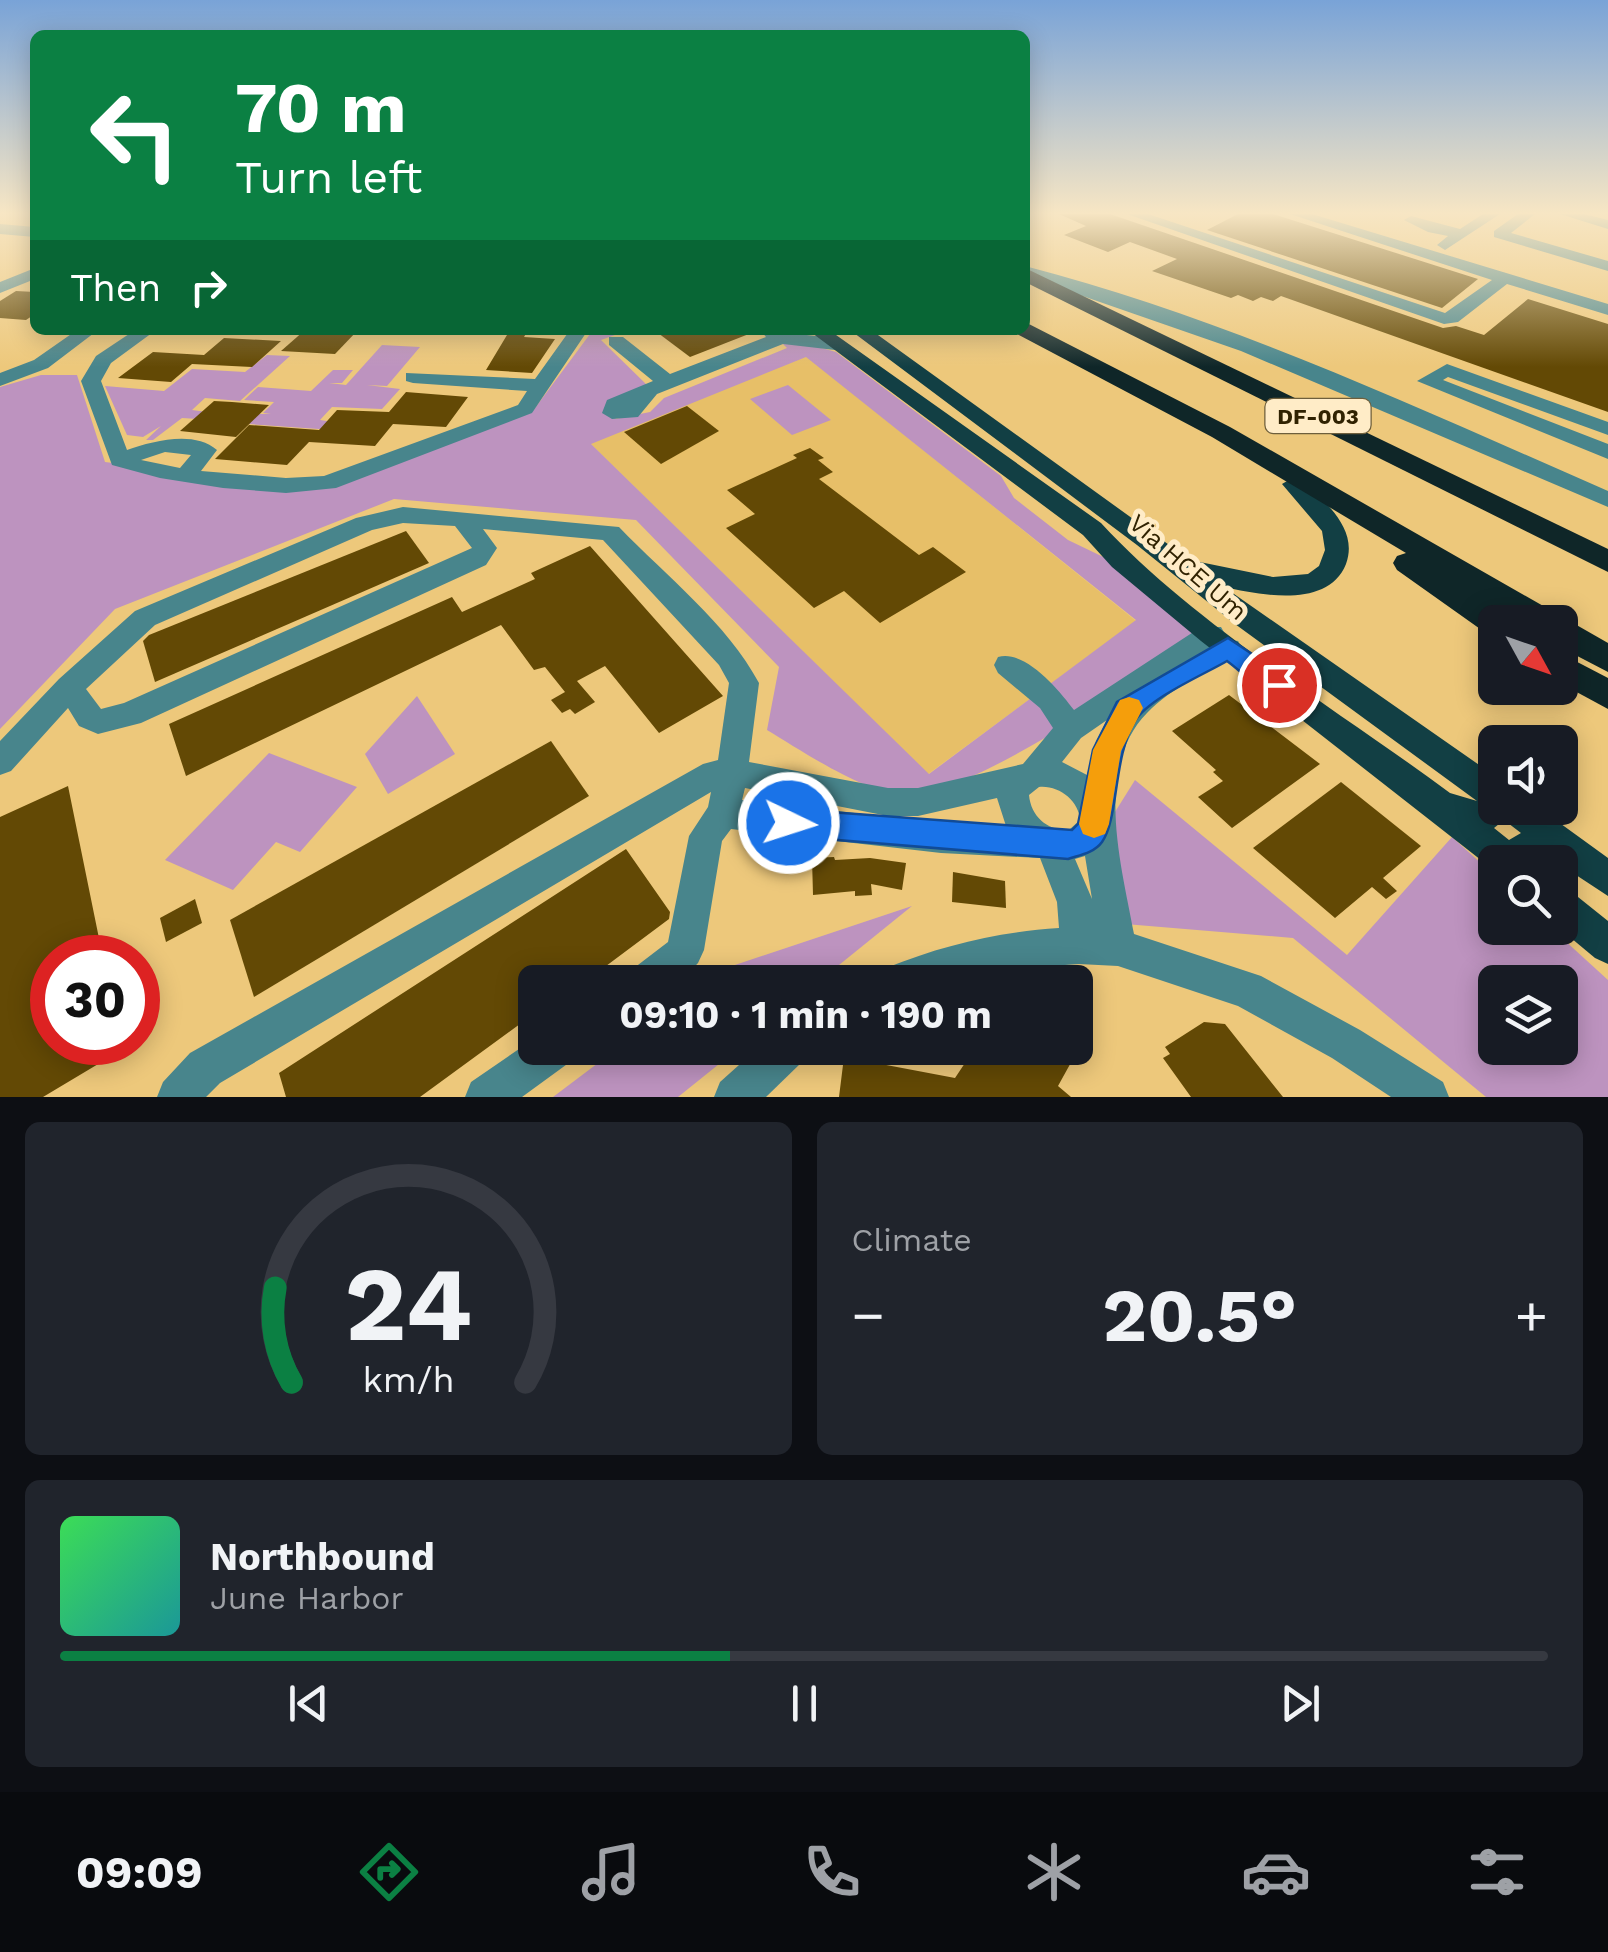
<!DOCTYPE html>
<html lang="en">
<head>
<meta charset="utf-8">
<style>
  :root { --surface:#171b24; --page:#20242c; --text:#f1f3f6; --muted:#9ea1a6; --line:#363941; --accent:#0b8043 }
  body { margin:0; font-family:"Work Sans",sans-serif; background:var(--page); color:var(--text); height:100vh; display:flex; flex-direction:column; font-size:38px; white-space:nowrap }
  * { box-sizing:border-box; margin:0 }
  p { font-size:32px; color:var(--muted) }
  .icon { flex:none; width:55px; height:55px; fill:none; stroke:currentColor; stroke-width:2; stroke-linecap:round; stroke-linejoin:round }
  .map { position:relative; height:1097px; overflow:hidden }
  .panel { display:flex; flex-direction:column; gap:25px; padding:25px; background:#0d0f14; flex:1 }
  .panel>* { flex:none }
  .top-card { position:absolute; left:30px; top:30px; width:1000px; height:305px; border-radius:15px; box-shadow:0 5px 25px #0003; background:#0b8043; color:#fff; overflow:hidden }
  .needle { width:65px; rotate:130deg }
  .buttons { position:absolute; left:1478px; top:605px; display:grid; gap:20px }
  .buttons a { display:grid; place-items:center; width:100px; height:100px; border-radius:15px; background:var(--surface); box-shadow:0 5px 25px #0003; font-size:50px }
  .speed { position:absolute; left:30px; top:935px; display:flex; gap:20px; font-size:50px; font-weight:700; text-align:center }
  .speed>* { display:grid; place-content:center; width:130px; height:130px; border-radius:50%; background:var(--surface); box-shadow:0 5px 25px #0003; line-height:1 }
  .speed .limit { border:15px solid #d22; background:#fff; color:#111 }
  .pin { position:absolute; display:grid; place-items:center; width:85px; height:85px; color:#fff; margin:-42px; border:5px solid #fff; border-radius:50%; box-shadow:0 2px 10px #0007 }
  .me { position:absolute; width:110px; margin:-55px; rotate:94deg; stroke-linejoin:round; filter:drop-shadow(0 0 8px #0008) }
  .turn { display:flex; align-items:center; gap:35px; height:210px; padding:0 40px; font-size:45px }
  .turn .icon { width:130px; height:130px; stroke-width:2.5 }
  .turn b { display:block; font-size:70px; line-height:85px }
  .then { display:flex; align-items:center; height:95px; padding:0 40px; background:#0003; gap:20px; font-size:38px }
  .big { font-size:75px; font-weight:700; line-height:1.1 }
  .panel .card { flex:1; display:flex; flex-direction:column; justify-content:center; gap:15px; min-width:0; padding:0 35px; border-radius:15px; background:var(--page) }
  .panel .dial { align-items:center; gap:0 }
  .dial svg { height:260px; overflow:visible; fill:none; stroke:var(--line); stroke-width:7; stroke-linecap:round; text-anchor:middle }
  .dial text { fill:var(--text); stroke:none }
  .song { display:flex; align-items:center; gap:30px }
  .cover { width:120px; height:120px; border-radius:15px; background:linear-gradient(135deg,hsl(130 70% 55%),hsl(180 70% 35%)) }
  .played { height:10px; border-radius:5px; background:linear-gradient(90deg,var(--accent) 45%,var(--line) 45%) }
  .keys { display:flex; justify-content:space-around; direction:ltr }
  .heat { display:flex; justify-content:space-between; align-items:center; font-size:55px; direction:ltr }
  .panel .tiles { flex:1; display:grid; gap:25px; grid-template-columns:1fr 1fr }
  .card:last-child { grid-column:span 2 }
  .trip { position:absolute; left:518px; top:965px; width:575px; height:100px; border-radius:15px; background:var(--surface); box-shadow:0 5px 25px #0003; font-weight:700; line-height:100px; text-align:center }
  .dock { display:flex; height:160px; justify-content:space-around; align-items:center; background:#090b0e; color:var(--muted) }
  .dock .icon { width:70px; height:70px }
  .dock .selected { color:var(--accent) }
  .dock b { font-size:45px; color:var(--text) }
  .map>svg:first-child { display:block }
  .built { fill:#e7bf68 }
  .green { fill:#bd93bf; fill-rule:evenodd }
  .building { fill:#634905 }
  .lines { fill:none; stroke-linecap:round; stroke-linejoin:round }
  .minor { fill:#48858c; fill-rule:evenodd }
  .major { fill:#123f44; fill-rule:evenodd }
  .highway { fill:#0f2628; fill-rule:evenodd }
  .route { fill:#1a73e8; stroke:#114b97; stroke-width:2.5 }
  .slow { fill:#f59e0b }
  .labels { text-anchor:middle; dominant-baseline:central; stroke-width:10; stroke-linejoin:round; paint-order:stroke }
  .shield { fill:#ffecc7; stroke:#6e5f3c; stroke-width:2.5 }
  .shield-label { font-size:22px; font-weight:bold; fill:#302201 }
  .street-label { font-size:25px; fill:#302201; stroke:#ffecc7 }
</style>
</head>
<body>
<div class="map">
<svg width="1608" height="1097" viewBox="0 0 1608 1097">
  <rect width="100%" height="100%" fill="#edc87b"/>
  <!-- built -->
  <polygon class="built" points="806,356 1136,621 928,774 590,443"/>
  <!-- green -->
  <g class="green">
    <path d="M593,330H629L601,340L648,386L615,419L650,412L664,398L787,348L782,343L811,345L836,352L1001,476L1014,498L1068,540L1120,565L1201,639C1138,677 971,798 905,795C864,793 802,751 767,730L779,667L636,520L394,499L115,609L0,729V387L41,375H77L105,462L306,487L535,408ZM806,357L1136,620L929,774L591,444Z"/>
    <polygon points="382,345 420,347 387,386 367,385 400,389 382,409 332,407 320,420 340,423 333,430 234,423 243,414 271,414 263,413 274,402 244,400 258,387 311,391 333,370 353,370 342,383 329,383 346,385"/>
    <polygon points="267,355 290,356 240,401 205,398 192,410 207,412 198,419 182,418 153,440 146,440 161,426 143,437 127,435 105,386 164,391 192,369 245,372"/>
    <polygon points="788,385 831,420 792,435 750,399"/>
    <polygon points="417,696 455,754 388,794 365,754"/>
    <polygon points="269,753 357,787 300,852 276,842 233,890 165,860"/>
    <path d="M1135,780L1347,955L1452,837L1495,876V928H1551L1608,980V1097H1486L1293,938L1113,923L1110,820ZM1495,982H1560V1048H1495Z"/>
    <polygon points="912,906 818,982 704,982 720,970"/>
    <polygon points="618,1048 739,1048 678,1097 553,1097"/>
  </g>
  <!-- building -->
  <g class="building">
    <polygon points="1059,214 1110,214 1443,328 1456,326 1484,335 1528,299 1608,324 1608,412 1281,296 1273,301 1261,297 1253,301 1238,295 1231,298 1152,271 1177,259 1130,242 1108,252 1064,235 1086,226"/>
    <polygon points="1238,214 1273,214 1478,279 1442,308 1207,230"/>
    <polygon points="16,291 35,292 35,314 26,320 0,318 0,301"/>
    <polygon points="305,330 358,330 335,354 281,351"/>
    <polygon points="510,330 528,330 524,337 555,339 532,373 486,370"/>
    <polygon points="654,330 754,330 754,332 690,357"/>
    <polygon points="224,338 281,341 252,367 192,364 171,382 118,378 153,352 204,355"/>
    <polygon points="406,392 468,397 446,427 393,424 375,446 309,442 287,465 215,459 249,425 319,430 337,410 389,412"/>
    <polygon points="214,401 232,402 269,405 236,437 180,431"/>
    <polygon points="687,406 719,431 661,464 624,432"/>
    <polygon points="810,448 824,458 818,460 833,472 819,479 919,555 933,547 966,572 880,623 844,591 814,608 726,528 755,514 727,490 797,458 793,455"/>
    <polygon points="406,531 429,563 155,682 143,641 149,635"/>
    <polygon points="590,546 723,696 659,733 605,666 577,681 595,702 575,714 570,709 562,713 551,700 565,692 545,667 534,670 501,625 186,776 169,724 452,597 462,612 535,579 531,573"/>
    <polygon points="1229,695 1320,764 1232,828 1198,797 1223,781 1213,772 1216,770 1172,731"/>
    <polygon points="551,741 589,796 254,997 230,920"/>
    <polygon points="1341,782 1421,846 1383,878 1397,891 1386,899 1372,887 1335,918 1253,848"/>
    <polygon points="68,786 103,958 52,958 52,1042 135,1042 43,1097 0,1097 0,817"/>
    <polygon points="626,849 670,912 669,919 602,969 583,982 535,982 535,1013 420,1097 286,1097 279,1073"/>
    <polygon points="834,857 835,860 870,858 906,863 902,890 871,884 872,895 855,896 855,891 813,895 812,858"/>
    <polygon points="953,872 1005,881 1006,908 952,902"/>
    <polygon points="195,899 202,923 166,942 160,918"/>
    <polygon points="1204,1022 1225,1024 1283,1097 1191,1097 1163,1058 1170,1054 1165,1047"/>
    <polygon points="975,1048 1079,1048 1058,1086 1071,1097 839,1097 844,1057 955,1078"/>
  </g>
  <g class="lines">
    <!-- minor -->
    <g class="minor">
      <polygon points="1127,214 1148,214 1445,313 1492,280 1290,214 1312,214 1608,304 1608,315 1507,284 1458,322 1444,324"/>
      <polygon points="1483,214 1500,214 1445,250 1437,245 1448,236 1428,232 1404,220 1411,216 1460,229"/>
      <polygon points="1518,214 1535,214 1511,233 1608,261 1608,271 1494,237 1494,231"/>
      <polygon points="1560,214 1584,214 1608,220 1608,229"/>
      <polygon points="0,224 35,227 35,237 0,234"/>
      <path d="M1025,266C1226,318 1418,408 1608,491V507L1241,351L1025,276Z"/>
      <polygon points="35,268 35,279 0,293 0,282"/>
      <polygon points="77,330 98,330 48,368 0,386 0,373 34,360"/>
      <path d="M135,330H156L111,363L101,381L127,450C153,441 194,430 217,450L201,471L286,478L324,476L518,405L527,391L413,383L406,381V373L535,379L570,330H588L532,413L336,488L286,493L223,488L160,478L112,465L81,381L96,356ZM165,452L191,455L180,468L141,460Z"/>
      <polygon points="245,330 274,330 265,335 248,334"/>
      <polygon points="760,330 835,338 844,344 835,350 783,344 657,394 638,417 612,419 602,413 607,400 653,381 609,345 609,337 623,337 670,374 766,337"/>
      <polygon points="1447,364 1608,422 1608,435 1448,377 1443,380 1608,444 1608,459 1417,381"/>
      <path d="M403,507L619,527C666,576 727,623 759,683L749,762L888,788H918L1023,764L1053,728L1040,708L998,673L994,665L998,657C1025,649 1059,690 1074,710L1201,627H1221L1225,634L1222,639L1238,641L1242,648L1238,655C1207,672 1172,687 1147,713C1093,768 1122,867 1134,934L1261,976L1360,1030L1443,1082L1449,1097H1391L1332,1058L1238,1006L1118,966L1079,964L1010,969L952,982H881L886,968C943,945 998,932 1059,928L1057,902L1040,858L941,853L731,829L722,841L704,950L698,963L680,982H629L634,968L668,942L689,836L708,807L711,792L220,1083L206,1097H157L163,1082L190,1053L703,764L718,760L729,683L719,665L603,540L483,529L497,548L486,565L141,723L98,734L79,726L68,708L11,771L0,775V741L59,679L135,611L356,518ZM403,523L455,526L472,548L124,703L101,709L86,689L155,625L372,530ZM1107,720L1096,741L1087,775L1062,762L1081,738ZM1039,787C1059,785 1079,801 1080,820L1069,830C1048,831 1031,817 1029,795ZM745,788L888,816H918L997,798L1006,826L941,823L742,800ZM1085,856L1092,899L1075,859Z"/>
      <polygon points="535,1038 535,1048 576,1048 570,1062 522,1097 465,1097 471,1082"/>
      <polygon points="758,1048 808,1048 802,1062 766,1097 714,1097 720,1082"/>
    </g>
    <!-- major -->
    <g class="major">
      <path d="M808,330H829L1101,523C1195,625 1337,709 1450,793L1477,801L1235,624L1137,545L850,330H871L1190,560L1273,577L1308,574L1319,566L1325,550L1322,531L1282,484L1294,477C1307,480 1315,492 1324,501C1341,519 1355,539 1346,564C1328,609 1261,595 1224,587L1495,776V808H1539L1608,858V896L1573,873L1560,872V862H1495V871L1201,641L1112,567L1083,535ZM1504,820L1521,833L1509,840L1494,828Z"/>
      <polygon points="1560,888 1573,893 1608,921 1608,964 1595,958 1559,928"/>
    </g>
    <!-- highway -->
    <g class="highway">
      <polygon points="1025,268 1608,549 1608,572 1025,282"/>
      <polygon points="1025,322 1230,427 1608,643 1608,672 1560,647 1560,622 1521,622 1496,608 1511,622 1495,622 1495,635 1483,631 1397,570 1393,563 1397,556 1406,553 1212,437 1017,334 1015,330 1025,330"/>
      <polygon points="1560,653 1608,678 1608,709 1560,683"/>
    </g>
  </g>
  <!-- sky -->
  <linearGradient id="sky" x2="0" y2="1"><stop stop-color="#79a3d7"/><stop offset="0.58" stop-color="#f7e6c4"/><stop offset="1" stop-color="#f7e6c4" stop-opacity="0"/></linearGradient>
  <rect width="1608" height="367" fill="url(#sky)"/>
  <!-- route -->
  <path class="route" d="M1228,638L1288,678L1292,685L1288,693C1266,700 1244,673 1227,661C1203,675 1149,698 1135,721C1113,756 1119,818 1102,842C1094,853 1080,855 1068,859L789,836L778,832L774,823L778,813L789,809L1072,830L1078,824L1093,750L1117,702Z"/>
  <!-- slow -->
  <polygon class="slow" points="1129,697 1139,700 1143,708 1121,751 1109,824 1105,834 1094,838 1083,834 1079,824 1093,750 1120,700"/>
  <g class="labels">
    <!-- shield labels -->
    <rect class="shield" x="1265.5" y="399" width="105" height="34" rx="8"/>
    <g class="shield-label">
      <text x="1318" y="416">DF-003</text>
    </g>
    <!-- street labels -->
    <g class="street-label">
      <text transform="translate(1188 567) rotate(41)">Via HCE Um</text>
    </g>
  </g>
</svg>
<div class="buttons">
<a><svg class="needle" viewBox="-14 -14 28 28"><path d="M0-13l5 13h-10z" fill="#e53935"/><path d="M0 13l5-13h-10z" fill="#9ea1a6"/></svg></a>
<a><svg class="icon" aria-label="sound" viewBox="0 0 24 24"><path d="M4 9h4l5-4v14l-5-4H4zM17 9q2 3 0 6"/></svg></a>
<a><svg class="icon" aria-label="search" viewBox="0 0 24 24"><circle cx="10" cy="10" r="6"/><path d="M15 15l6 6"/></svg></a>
<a><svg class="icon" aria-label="layers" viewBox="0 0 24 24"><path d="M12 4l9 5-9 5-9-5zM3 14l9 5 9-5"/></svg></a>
</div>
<div class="speed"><div class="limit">30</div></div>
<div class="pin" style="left:1279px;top:685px;background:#d93025"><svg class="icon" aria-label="arrive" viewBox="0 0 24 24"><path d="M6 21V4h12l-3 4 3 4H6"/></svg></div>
<svg class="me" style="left:789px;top:823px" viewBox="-20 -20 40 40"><circle r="17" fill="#1a73e8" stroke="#fff" stroke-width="3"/><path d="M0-11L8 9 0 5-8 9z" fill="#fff"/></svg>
<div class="trip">09:10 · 1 min · 190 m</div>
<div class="top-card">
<div class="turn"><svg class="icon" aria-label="left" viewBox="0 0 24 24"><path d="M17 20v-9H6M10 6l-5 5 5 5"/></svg><div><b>70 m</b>Turn left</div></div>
<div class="then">Then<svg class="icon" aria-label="right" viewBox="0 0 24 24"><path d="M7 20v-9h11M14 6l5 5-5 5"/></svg></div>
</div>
</div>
<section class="panel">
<div class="tiles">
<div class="card dial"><svg viewBox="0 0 100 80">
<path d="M14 69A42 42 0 1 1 86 69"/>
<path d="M14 69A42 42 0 0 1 9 40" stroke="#0b8043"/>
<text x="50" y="56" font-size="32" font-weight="700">24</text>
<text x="50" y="72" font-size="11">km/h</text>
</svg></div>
<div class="card"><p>Climate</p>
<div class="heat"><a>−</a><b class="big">20.5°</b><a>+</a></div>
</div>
<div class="card">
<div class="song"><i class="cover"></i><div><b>Northbound</b><p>June Harbor</p></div></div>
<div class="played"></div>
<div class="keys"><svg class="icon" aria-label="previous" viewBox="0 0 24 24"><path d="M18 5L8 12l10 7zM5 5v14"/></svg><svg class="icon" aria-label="pause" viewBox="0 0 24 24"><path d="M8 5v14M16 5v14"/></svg><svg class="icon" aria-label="next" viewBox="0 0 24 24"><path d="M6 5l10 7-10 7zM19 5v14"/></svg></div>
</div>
</div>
</section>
<nav class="dock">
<b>09:09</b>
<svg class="icon selected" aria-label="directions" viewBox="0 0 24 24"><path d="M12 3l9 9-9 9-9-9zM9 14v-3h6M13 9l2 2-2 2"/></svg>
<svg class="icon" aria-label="music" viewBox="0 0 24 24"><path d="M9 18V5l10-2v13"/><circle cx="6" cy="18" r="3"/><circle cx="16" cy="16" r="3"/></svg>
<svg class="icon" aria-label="phone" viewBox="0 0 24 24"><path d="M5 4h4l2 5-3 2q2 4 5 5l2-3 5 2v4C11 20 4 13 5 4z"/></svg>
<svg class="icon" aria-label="climate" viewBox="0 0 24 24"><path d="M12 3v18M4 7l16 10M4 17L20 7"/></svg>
<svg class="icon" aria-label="car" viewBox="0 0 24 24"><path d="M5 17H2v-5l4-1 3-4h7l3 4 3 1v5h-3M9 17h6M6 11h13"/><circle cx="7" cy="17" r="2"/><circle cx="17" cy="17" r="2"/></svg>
<svg class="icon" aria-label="filters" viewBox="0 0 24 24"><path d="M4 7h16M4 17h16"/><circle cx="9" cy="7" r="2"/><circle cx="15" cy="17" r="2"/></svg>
</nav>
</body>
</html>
